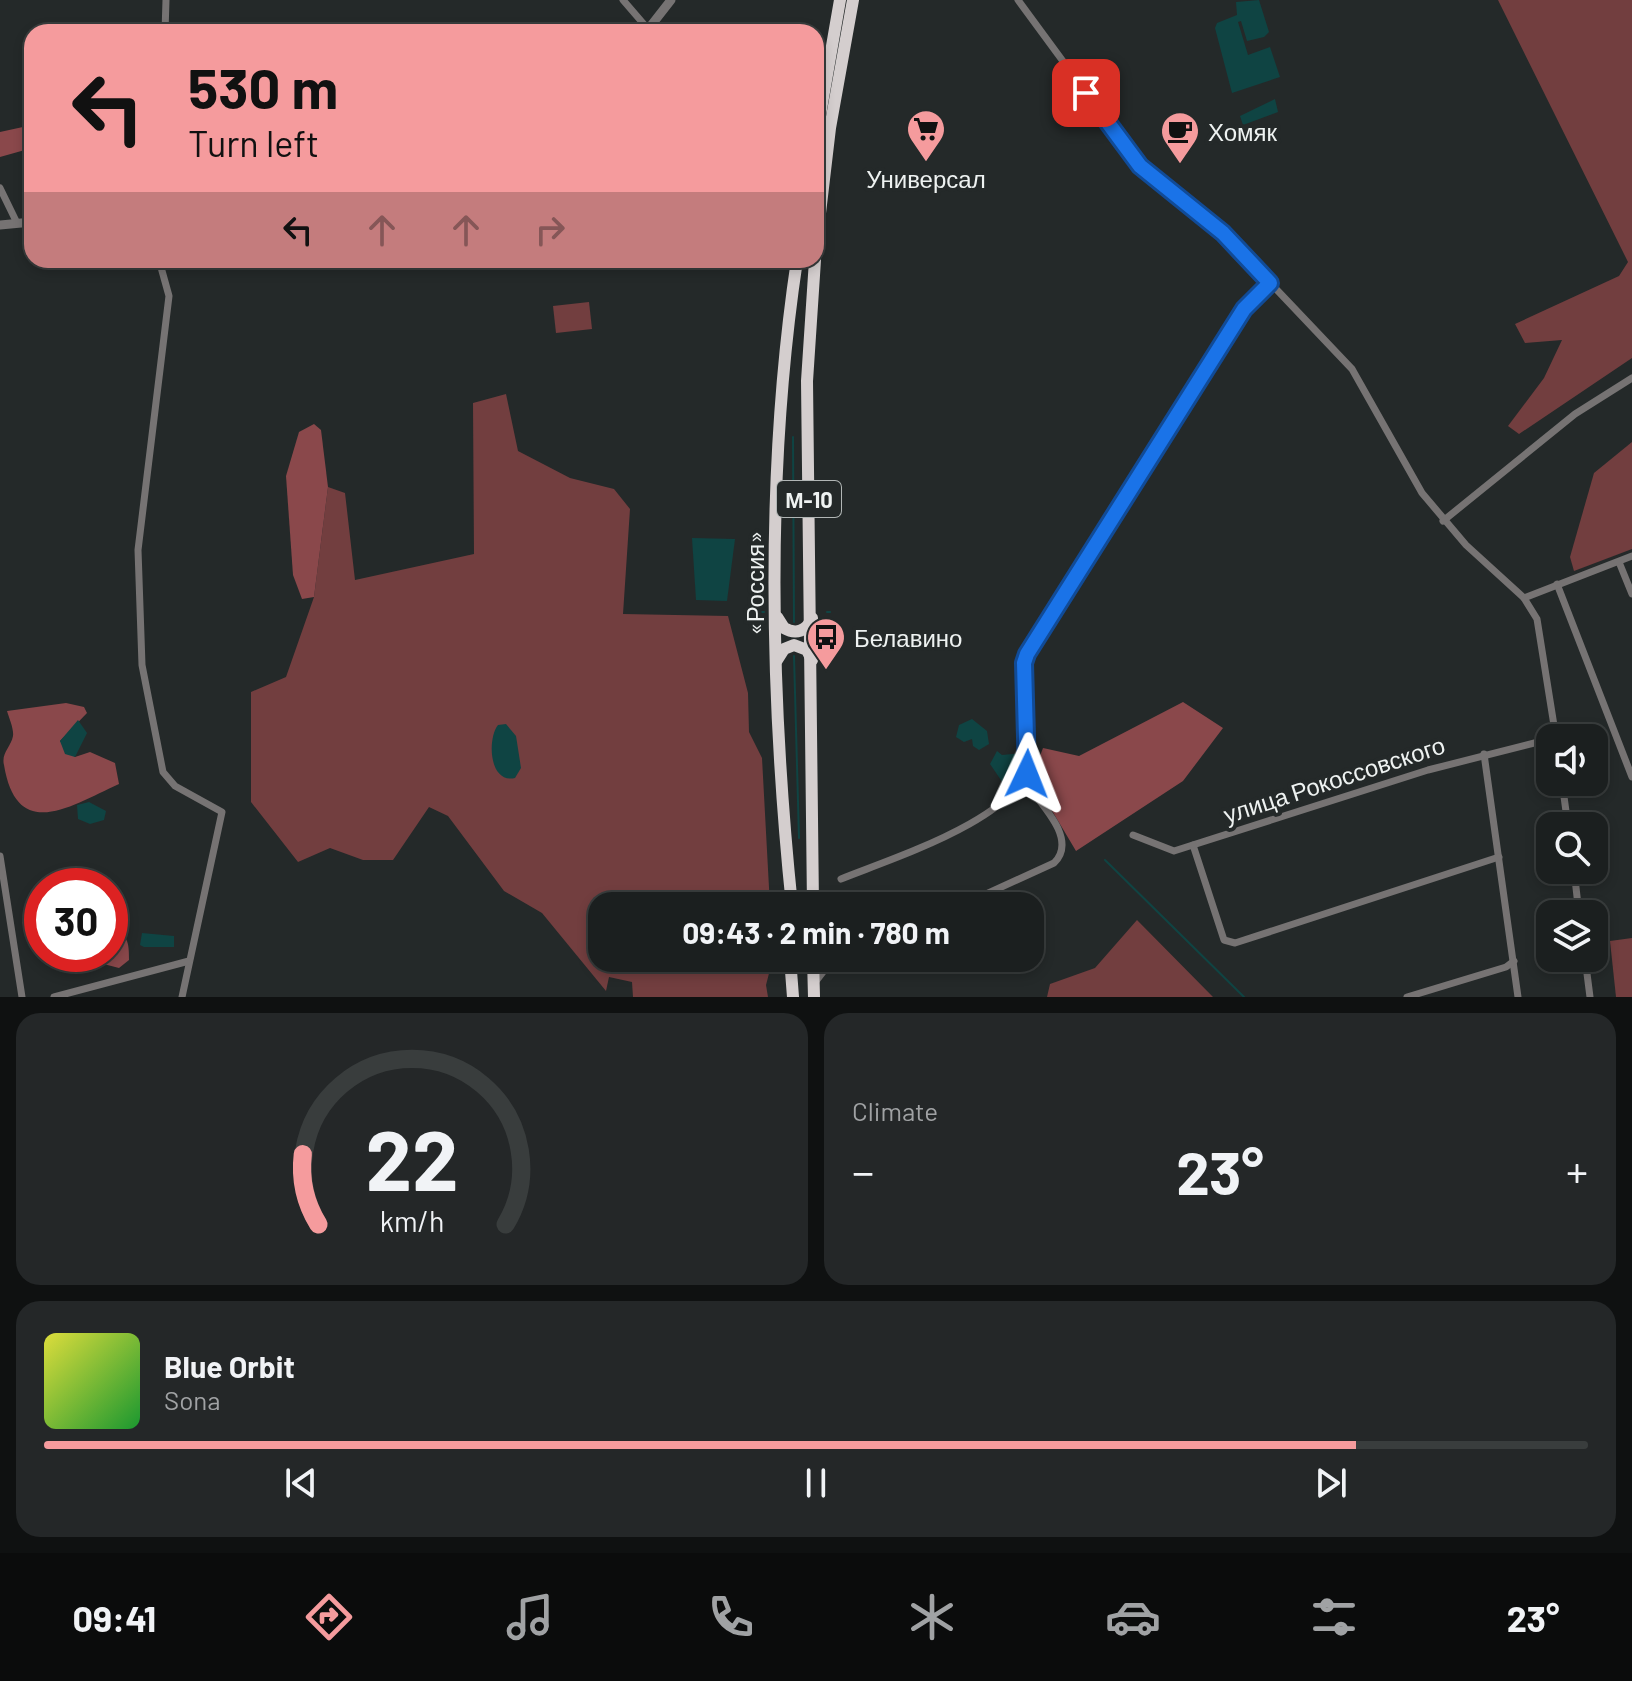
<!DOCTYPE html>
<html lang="en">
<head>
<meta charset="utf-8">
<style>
  :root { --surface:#1b1f1f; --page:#242728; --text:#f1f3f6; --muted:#a0a2a4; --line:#393d3d; --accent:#f59b9d }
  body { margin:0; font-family:Barlow,sans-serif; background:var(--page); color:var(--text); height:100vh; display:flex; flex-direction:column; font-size:30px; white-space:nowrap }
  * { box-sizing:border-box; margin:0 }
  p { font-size:26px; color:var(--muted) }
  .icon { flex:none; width:44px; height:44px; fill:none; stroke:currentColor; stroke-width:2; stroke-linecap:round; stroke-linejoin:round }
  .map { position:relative; height:997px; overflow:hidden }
  .side { display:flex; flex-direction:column; gap:16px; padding:16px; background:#0f1111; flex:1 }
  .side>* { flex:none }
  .hud { position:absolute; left:24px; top:24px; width:800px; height:244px; border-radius:24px; box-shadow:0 4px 12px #0003,0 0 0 2px var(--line); background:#f59b9d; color:#111; overflow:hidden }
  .tools { position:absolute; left:1536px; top:724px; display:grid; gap:16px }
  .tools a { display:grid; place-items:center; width:72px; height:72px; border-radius:16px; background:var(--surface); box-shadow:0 4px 12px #0003,0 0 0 2px var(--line); font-size:40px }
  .speed { position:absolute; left:24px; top:868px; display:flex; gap:16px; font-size:40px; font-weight:700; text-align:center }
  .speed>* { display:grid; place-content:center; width:104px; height:104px; border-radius:50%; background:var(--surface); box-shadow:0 4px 12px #0003,0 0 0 2px var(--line); line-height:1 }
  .speed .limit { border:12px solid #d22; background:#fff; color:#111 }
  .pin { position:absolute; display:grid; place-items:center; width:68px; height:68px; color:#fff; margin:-34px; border-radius:16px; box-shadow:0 4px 12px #0006 }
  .me { position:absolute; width:88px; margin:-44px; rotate:2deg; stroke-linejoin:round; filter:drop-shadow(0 0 6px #0008) }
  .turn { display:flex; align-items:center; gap:28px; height:168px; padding:0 32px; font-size:36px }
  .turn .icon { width:104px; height:104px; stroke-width:2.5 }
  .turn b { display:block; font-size:56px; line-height:68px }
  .lanes { display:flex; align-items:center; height:76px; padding:0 32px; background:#0003; justify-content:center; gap:40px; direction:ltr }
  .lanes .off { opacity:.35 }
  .big { font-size:60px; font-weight:700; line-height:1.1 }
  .side .card { flex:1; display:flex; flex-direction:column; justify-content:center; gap:12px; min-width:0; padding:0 28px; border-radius:24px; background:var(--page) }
  .side .dial { align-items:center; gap:0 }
  .dial svg { height:208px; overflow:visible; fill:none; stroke:var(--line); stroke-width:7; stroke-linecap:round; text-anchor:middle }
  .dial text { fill:var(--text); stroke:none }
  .song { display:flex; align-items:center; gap:24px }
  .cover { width:96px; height:96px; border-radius:12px; background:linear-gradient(135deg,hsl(60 70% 55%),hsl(130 70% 35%)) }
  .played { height:8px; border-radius:4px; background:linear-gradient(90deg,var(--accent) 85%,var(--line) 85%) }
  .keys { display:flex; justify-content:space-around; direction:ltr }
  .heat { display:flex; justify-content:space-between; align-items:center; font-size:44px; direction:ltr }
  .side .tiles { flex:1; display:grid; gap:16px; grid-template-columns:1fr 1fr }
  .card:last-child { grid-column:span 2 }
  .trip { position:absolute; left:588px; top:892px; width:456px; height:80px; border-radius:24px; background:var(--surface); box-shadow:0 4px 12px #0003,0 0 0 2px var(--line); font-weight:700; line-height:80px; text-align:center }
  .dock { display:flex; height:128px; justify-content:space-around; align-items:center; background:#0b0c0c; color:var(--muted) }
  .dock .icon { width:56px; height:56px }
  .dock .active { color:var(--accent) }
  .dock b { font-size:36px; color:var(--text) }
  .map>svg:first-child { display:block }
  .green { fill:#723e3f }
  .forest { fill:#8a484b }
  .water { fill:#0f4443 }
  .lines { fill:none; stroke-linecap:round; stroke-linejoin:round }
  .stream { stroke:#0f4443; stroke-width:2 }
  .minor { stroke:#767373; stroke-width:7 }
  .tertiary { stroke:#767373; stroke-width:9 }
  .trunk { stroke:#d4cece; stroke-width:12 }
  .route-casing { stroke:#114b97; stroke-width:20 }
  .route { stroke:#1a73e8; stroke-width:14 }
  .labels { text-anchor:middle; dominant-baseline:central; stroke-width:8; stroke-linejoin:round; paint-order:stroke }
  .shield { fill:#242929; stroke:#b1b6b5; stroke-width:2 }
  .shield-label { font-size:22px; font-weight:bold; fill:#eef2f1 }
  .poi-label { font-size:24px; fill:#eef2f1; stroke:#242929; text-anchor:start }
  .street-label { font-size:24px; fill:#eef2f1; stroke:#242929 }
</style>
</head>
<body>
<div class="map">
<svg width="1632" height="997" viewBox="0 0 1632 997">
  <rect width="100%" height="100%" fill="#242929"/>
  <!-- green -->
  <g class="green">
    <polygon points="1498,0 1632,0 1632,358 1519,434 1508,426 1544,378 1562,340 1525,343 1515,324 1619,276 1628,262"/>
    <polygon points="589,302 592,329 556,333 553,306"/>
    <polygon points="506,394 518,451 570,478 614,489 630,509 623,614 728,616 748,693 749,732 762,758 770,906 602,906 602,958 773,958 766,985 768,997 633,997 632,982 609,977 606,991 542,913 504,891 448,816 429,807 393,860 363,860 330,848 298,862 251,802 251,692 286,677 314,597 328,487 345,493 355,580 474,554 473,403"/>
    <polygon points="1632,442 1632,549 1574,571 1570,557 1594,473"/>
    <polygon points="1137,920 1213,997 1047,997 1050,984 1095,968"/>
    <polygon points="1632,938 1632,997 1616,997 1610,941"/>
  </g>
  <!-- forest -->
  <g class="forest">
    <polygon points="32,125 32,148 0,157 0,132"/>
    <polygon points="314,424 321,430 328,487 314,597 302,599 293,575 286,476 299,432"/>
    <polygon points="1183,702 1223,728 1183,781 1076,851 1032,777 1043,748 1079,756"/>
    <path d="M66,703L84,707L87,713L60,741L75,757L90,752L115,763L119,784C72,805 17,844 4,765C1,753 11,747 13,736C14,729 9,718 7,711Z"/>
    <polygon points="35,908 42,908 42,946 27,937 22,922"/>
    <path d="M110,928C128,935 129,941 129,960L119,968L65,954H110Z"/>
  </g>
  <!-- water -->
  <g class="water">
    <polygon points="1259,0 1269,32 1264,37 1247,41 1241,21 1238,22 1248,55 1270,47 1280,77 1232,93 1215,28 1217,23 1237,15 1236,2"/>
    <polygon points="1275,99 1278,112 1243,125 1240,116"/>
    <polygon points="692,538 735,539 727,601 696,600"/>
    <polygon points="972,719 987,731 989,744 979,750 973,746 972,739 964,742 956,737 959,725"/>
    <polygon points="78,720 87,733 75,757 65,754 60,741"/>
    <path d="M506,724L516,736L521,768L515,778C489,784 487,739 498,725Z"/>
    <polygon points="997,751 1002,755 1024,753 1026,770 1005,786 990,764"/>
    <polygon points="89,802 106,811 104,820 90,824 78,819 77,805"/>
    <polygon points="142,933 174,936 174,947 144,947 140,945"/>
  </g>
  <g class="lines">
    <!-- stream -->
    <g class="stream">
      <polyline points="793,437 794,622"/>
      <polyline points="760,612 764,612"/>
      <polyline points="827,612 830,612"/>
      <polyline points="794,656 799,838"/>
      <polyline points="1105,860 1244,997"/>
    </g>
    <!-- minor -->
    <g class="minor">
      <polyline points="623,0 648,29"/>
      <polyline points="1018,0 1140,166 1223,233 1352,369 1422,493 1466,545 1524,598 1537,619 1556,738"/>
      <polyline points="165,32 166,0"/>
      <polyline points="0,188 17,223"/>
      <polyline points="159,260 169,296 138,550 142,665 163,772 175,786 222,812 182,997"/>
      <polyline points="1443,521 1575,414 1632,378"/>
      <polyline points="1619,562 1632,594"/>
      <polyline points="1557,584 1632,777"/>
      <polyline points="1524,598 1632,556"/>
      <polyline points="1484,754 1518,997"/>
      <polyline points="1562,782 1568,826"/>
      <polyline points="1133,835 1174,851 1428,770 1550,739"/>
      <polyline points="1193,845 1224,940 1235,943 1499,857"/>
      <polyline points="0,856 22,997"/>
      <polyline points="1574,870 1579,914"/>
      <path d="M841,879C887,860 1029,816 1029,758C1029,732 1019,676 1027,654L1244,309L1270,283"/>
      <path d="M960,906L1054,863C1079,839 1039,802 1024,781"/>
      <polyline points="1585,958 1590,997"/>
      <polyline points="816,981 826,968 845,958"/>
      <polyline points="54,997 189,961"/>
      <polyline points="1407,997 1506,967 1514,961"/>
    </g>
    <!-- tertiary -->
    <g class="tertiary">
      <polyline points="646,32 671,0"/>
      <polyline points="0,225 32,222"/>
    </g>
    <!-- trunk -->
    <g class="trunk">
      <polyline points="816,138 840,0"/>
      <polyline points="816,247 830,128 853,0"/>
      <path d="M777,617L784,628C796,635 807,631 812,618"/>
      <polyline points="777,660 784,649 794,645 807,650 812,660"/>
      <path d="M792,906C770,692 765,473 797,260"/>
      <polyline points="813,906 807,381 815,260"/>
      <polyline points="790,958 793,997"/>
      <polyline points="813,958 814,997"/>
    </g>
  </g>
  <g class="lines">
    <defs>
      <polyline id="route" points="1027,774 1024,663 1027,654 1244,309 1270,283 1223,233 1140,166 1086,93"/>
    </defs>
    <!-- route casing -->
    <use href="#route" class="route-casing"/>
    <!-- route -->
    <use href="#route" class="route"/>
  </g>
  <!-- icons -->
  <defs>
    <symbol id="supermarket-pin" viewBox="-11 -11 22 30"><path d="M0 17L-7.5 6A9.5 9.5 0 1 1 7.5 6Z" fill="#f59b9d" stroke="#242929"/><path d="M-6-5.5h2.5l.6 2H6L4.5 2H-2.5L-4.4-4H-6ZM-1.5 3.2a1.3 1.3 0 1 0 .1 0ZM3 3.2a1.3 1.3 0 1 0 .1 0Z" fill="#111"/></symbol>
    <symbol id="cafe-pin" viewBox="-11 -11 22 30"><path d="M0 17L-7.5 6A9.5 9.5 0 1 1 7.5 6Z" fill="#f59b9d" stroke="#242929"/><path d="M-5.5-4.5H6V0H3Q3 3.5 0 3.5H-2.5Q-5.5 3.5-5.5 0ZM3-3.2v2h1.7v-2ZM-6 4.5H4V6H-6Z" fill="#111"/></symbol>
    <symbol id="bus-pin" viewBox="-11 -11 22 30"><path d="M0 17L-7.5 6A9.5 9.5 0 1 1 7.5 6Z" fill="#f59b9d" stroke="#242929"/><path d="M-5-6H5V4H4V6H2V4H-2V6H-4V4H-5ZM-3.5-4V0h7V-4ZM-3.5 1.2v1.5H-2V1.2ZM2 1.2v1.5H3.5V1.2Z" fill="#111"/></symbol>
  </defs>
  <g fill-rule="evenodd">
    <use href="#supermarket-pin" x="904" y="107" width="44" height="60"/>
    <use href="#cafe-pin" x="1158" y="109" width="44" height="60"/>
    <use href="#bus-pin" x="804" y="615" width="44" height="60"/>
  </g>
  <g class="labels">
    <!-- shield labels -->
    <rect class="shield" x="777" y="481" width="64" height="36" rx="6"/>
    <g class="shield-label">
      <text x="809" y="499">М-10</text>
    </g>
    <!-- poi labels -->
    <g class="poi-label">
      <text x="1208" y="131">Хомяк</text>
      <text x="926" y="178" text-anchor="middle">Универсал</text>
      <text x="854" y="637">Белавино</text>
    </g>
    <!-- street labels -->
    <g class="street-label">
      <text transform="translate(754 583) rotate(-90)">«Россия»</text>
      <text transform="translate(1334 779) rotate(-18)">улица Рокоссовского</text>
    </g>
  </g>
</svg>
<div class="tools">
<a><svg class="icon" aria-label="sound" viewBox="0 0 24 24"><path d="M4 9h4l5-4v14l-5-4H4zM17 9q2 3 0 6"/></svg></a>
<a><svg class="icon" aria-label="search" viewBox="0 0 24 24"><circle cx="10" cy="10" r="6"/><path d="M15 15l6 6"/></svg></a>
<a><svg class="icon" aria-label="layers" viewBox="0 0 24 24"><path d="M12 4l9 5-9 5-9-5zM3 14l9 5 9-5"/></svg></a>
</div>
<div class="speed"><div class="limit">30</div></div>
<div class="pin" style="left:1086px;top:93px;background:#d93025"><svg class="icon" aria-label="arrive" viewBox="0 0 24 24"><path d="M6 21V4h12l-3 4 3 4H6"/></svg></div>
<svg class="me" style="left:1027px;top:774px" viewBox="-20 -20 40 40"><path d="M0-17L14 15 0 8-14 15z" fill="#1a73e8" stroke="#fff" stroke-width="4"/></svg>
<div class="trip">09:43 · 2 min · 780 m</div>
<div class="hud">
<div class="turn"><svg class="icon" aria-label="left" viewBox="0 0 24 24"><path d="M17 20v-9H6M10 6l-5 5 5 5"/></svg><div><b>530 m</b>Turn left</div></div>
<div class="lanes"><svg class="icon" aria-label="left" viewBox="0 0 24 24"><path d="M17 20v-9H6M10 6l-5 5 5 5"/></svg><svg class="icon off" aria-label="ahead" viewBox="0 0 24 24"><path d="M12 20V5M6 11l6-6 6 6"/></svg><svg class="icon off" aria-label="ahead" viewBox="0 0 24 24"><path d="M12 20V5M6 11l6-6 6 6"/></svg><svg class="icon off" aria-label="right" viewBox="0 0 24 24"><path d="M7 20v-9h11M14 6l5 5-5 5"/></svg></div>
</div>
</div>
<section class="side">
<div class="tiles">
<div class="card dial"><svg viewBox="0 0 100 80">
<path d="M14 69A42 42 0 1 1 86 69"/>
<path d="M14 69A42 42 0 0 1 8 42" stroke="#f59b9d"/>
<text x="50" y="56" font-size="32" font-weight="700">22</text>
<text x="50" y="72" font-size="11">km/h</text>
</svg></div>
<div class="card"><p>Climate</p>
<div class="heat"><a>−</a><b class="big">23°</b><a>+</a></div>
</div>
<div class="card">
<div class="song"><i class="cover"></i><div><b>Blue Orbit</b><p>Sona</p></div></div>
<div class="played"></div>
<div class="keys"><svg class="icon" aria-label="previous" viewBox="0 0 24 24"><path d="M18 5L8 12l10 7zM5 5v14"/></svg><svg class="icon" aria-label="pause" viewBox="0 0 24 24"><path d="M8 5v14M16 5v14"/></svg><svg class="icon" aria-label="next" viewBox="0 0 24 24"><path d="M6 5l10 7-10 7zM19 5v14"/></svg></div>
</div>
</div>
</section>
<nav class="dock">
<b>09:41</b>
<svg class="icon active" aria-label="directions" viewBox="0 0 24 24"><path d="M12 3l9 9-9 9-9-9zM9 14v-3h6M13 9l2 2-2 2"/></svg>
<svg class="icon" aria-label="music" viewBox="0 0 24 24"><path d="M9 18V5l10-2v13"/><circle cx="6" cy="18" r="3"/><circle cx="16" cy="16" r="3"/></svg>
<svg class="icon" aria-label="phone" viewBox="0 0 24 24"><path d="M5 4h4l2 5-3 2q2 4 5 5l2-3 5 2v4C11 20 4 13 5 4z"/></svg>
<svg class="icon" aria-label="climate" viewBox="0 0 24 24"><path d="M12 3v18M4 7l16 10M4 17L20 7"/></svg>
<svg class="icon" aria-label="car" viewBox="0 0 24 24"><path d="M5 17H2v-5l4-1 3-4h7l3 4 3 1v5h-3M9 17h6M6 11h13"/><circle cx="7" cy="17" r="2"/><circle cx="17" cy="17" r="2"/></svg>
<svg class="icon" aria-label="filters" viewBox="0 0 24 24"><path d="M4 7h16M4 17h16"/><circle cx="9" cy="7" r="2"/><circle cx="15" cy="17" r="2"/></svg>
<b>23°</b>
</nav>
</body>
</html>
